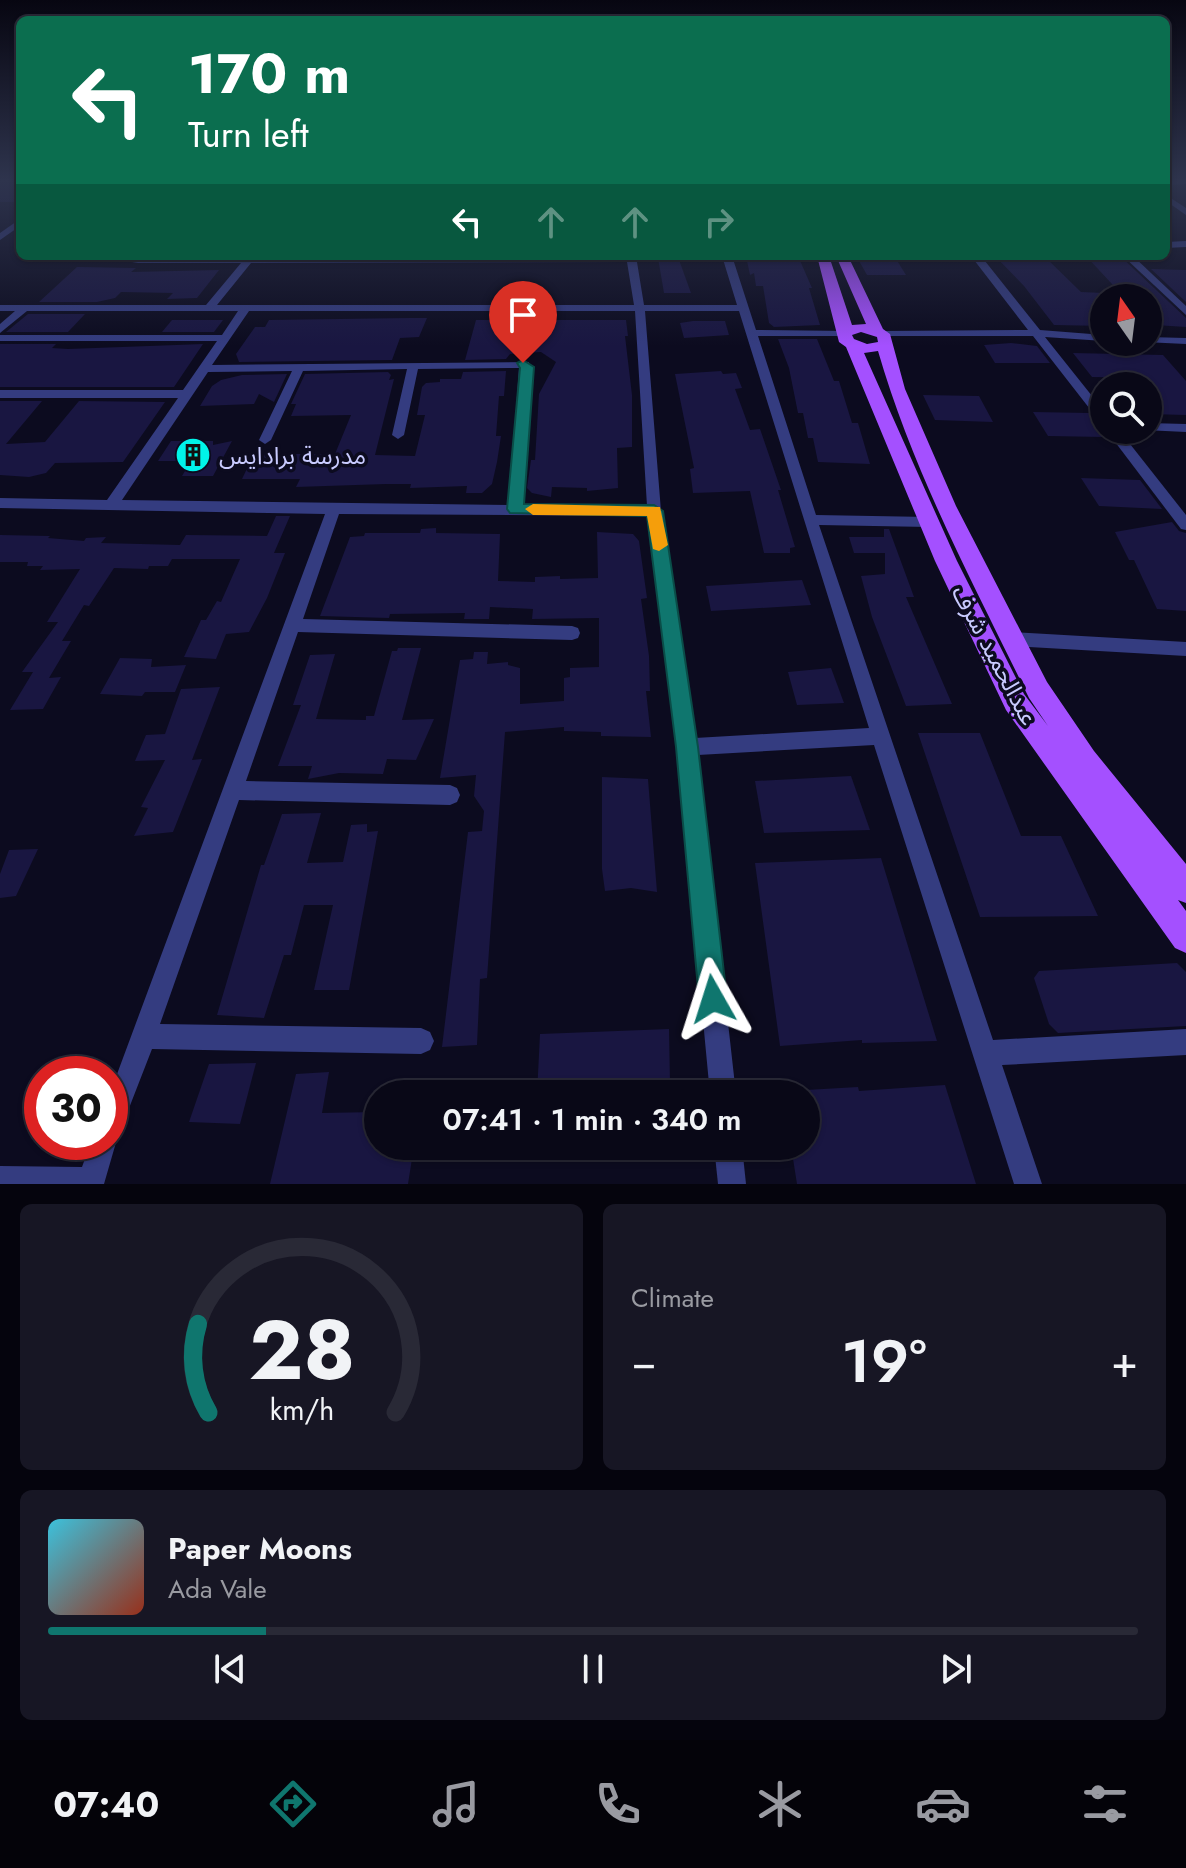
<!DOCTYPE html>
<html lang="en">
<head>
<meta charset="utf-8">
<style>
  :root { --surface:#090817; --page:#171624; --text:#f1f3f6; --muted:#999aa1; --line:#292936; --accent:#0f766e }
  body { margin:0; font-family:Jost,"Noto Sans Arabic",sans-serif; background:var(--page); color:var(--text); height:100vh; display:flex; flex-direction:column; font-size:30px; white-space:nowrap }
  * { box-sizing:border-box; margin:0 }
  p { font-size:26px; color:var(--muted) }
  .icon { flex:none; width:44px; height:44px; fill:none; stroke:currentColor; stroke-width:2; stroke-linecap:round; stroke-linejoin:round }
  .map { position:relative; height:1184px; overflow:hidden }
  .sheet { display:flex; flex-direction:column; gap:20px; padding:20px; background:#05040d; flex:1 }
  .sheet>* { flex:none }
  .hud { position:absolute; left:16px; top:16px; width:1154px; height:244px; border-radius:12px; box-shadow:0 2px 6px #0004,0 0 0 2px var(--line); background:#0b6e4f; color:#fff; overflow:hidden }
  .needle { width:52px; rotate:346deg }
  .tools { position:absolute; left:1090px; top:284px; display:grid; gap:16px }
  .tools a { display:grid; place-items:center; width:72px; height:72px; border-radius:50%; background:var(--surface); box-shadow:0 2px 6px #0004,0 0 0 2px var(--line); font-size:40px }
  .speed { position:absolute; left:24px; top:1056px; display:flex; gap:16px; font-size:40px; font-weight:700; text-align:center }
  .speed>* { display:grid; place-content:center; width:104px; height:104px; border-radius:50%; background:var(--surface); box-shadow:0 2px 6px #0004,0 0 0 2px var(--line); line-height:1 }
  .speed .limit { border:12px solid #d22; background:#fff; color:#111 }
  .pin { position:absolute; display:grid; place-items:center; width:68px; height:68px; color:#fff; margin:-82px -34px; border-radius:50% 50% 50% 0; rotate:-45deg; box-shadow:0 0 8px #0007 }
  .pin .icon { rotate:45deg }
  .me { position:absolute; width:88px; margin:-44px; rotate:354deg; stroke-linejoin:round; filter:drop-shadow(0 0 6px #0008) }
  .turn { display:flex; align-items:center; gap:28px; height:168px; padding:0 40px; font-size:36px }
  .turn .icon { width:104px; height:104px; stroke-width:2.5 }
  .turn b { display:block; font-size:56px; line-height:68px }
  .lanes { display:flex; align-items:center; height:76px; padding:0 40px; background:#0003; justify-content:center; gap:40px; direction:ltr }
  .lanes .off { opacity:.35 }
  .big { font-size:60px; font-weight:600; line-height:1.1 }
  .sheet .widget { flex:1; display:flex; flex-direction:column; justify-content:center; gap:12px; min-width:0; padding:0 28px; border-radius:12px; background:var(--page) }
  .sheet .dial { align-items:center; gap:0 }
  .dial svg { height:208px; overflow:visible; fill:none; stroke:var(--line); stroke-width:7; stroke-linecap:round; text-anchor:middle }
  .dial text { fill:var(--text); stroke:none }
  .song { display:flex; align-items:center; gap:24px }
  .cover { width:96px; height:96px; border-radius:12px; background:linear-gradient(135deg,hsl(190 70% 55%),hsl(10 70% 35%)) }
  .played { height:8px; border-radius:4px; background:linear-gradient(90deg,var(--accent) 20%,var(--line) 20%) }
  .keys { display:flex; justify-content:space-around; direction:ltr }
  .heat { display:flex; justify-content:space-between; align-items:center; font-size:44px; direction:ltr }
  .sheet .tiles { flex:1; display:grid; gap:20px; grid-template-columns:1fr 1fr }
  .widget:last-child { grid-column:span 2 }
  .trip { position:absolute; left:364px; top:1080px; width:456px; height:80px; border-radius:40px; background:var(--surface); box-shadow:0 2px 6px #0004,0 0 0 2px var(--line); font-weight:600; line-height:80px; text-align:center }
  .dock { display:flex; height:128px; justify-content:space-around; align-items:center; background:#040309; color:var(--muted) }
  .dock .icon { width:56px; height:56px }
  .dock .on { color:var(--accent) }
  .dock b { font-size:36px; color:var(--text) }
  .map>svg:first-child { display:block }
  .building { fill:#191641 }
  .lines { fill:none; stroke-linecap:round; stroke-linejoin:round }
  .minor { fill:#343c80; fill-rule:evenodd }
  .primary { fill:#a450ff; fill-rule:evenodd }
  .route { fill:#0f766e; stroke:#0a4d48; stroke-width:2 }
  .slow { fill:#f59e0b }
  .labels { text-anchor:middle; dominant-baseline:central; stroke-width:7; stroke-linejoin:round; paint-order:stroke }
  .poi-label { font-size:24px; fill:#c9cbff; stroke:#0c0b1f; text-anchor:start }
  .street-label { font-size:24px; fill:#c9cbff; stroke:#0c0b1f }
</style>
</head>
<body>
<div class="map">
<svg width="1186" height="1184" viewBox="0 0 1186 1184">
  <rect width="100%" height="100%" fill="#0c0b1f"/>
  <!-- building -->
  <g class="building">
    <rect x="0" y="180" width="20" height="22"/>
    <polygon points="746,256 798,256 812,288 809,288 820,325 774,327 769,323 763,286 756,286 754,273 750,275"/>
    <polygon points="1044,256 1081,292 1104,293 1104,326 1054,325 1024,286 996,257"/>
    <polygon points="1086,256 1120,256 1186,318 1186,327 1155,325 1148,317 1148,298 1125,298"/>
    <polygon points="678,257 691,293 664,293 658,258"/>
    <polygon points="858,259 896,259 906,275 867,275"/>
    <polygon points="77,267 136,268 131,272 219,270 197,298 167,299 173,293 121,292 115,298 97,302 39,302"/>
    <polygon points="1151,269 1186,270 1186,302"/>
    <polygon points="28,314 85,314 68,332 6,332"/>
    <polygon points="409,318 427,318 419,337 400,338 392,360 239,362 236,354 255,327 265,327 269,320"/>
    <polygon points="172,320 223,320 214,332 162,332"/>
    <polygon points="476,320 626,320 628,336 625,336 632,395 632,447 617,448 618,488 587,491 587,488 552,487 551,497 532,493 527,488 531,460 535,460 539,394 556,362 541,352 510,354 506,359 465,360"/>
    <polygon points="693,321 725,321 729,335 684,338 680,323"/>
    <polygon points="778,339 817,339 834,381 839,381 852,423 858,423 870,464 818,462 813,438 808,438 803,413 798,413 789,368"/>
    <polygon points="1011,343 1037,346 1050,363 995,363 984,345"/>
    <polygon points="0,344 56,344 52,348 68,349 203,344 174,387 0,387"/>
    <polygon points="1073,353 1163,355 1186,381 1186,415 1148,414 1148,378 1092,377"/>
    <polygon points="506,371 504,396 499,396 496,436 501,436 497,462 492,484 482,493 466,493 467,486 410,488 411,484 386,484 296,487 300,479 242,479 254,454 335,454 351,415 291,416 296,404 291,404 305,374 388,372 391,375 389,380 394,379 375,455 415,456 425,415 417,415 422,387 426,383 440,382 440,379 461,379 463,372"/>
    <polygon points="721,371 723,374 736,373 742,388 735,389 750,430 760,429 781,490 778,490 795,547 790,548 790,553 764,553 750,491 693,493 690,469 694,468 675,374"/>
    <polygon points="287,374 274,402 259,394 254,404 200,406 212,386 221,380 242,375"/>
    <polygon points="923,395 979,396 993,422 935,420"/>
    <polygon points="0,401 42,401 6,444 45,442 79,401 165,402 123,462 55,463 46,473 29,477 0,475"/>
    <polygon points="1033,412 1089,413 1098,424 1104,426 1104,437 1048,436"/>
    <polygon points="171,441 213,441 213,445 232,441 213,476 182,476 191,461 158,461"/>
    <polygon points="1081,478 1140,480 1162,509 1099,506"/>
    <polygon points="276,516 290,516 274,553 285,553 267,598 249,632 226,634 216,659 184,657 201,620 206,620 217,601 221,602 240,559 172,559 168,566 149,566 148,569 114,568 89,606 84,605 62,641 71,641 49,678 61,677 43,709 10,710 33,672 22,672 58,622 47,622 80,569 40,570 43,566 27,566 28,562 0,562 0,535 50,536 48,538 84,541 86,538 106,537 101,543 180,545 186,535 267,536"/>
    <polygon points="1172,522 1179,531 1186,533 1186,611 1157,609 1134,560 1129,560 1115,532"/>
    <polygon points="436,528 436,533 500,534 498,581 535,582 535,577 560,576 560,579 598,578 597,532 633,534 639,541 647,598 641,599 649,656 650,691 646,691 651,737 601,736 601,732 564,731 564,727 505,732 487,978 480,979 477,1045 442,1047 468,832 482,831 484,811 474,796 476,775 440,778 460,660 473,659 474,652 488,652 487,664 508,662 508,665 520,668 520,704 564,701 564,678 570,677 570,668 599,667 599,618 532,619 533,609 490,607 489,619 464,619 465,613 390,614 389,618 320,616 350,537 364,536 365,533 420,533 421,529"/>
    <polygon points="884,529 889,529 914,597 906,597 952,704 906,706 872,617 861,576 885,574 885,553 854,553 849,537 884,537"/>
    <polygon points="802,580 811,605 711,611 706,586"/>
    <polygon points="398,648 421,648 402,720 434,719 416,760 387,759 383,774 339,773 308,779 312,766 278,766 301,705 293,705 310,655 335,654 316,719 366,720 366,716 374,716 392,651 397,651"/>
    <polygon points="120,658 152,659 151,667 186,665 175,692 145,692 142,696 100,694"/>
    <polygon points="831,668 844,703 797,705 788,672"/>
    <polygon points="220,687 192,760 202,759 173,832 134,836 148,808 141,807 165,760 135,761 146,735 165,734 181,689"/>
    <polygon points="918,733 980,733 1021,836 1061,836 1098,916 980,917"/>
    <polygon points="851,776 870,830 764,833 755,781"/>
    <polygon points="602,777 648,779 657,892 631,888 605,891 602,869"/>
    <polygon points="321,813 307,863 343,862 351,825 367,824 367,832 378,831 349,990 314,990 333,905 304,905 291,955 284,955 264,1018 217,1015 261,865 264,865 282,814"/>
    <polygon points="38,849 16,896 0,898 0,874 9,850"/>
    <polygon points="881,858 937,1041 862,1043 862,1040 780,1046 755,863"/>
    <polygon points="1177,963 1186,972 1186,1026 1058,1033 1049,1024 1034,978 1039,971"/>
    <polygon points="669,1029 670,1083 646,1084 646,1092 631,1091 631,1094 537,1094 540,1034"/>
    <polygon points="256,1063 240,1124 189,1122 209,1064"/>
    <polygon points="329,1072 322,1113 378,1112 378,1146 414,1146 408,1184 270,1184 296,1074"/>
    <polygon points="945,1085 976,1184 797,1184 791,1146 806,1146 806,1090 858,1087 859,1091"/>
  </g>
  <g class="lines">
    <!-- minor -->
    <g class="minor">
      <polygon points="1186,180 1186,184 1166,185 1166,181"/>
      <polygon points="1166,195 1186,208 1186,215 1166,201"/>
      <polygon points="20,219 20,226 0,240 0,233"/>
      <polygon points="1186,241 1186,247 1166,248 1166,242"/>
      <path d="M124,256H636L644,305H737L722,256H732L756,330L848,331L849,333L844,336H758L816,515L929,517L936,522L929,527L819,525L993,1040L1186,1029V1055L1002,1065L1042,1184H1014L874,745L698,755L736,1094H710L677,747L647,516L339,514L303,619L572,626L578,628L580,633L578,638L572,640L298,632L246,781L450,785L457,788L460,795L457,802L450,805L239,800L160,1024L421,1028L430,1032L434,1041L430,1050L421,1054L152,1049L117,1139L104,1184H0V1166L82,1167L91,1142H110V1093L325,514L0,508V498L107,500L178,398H0V390H183L217,341H0V335H222L238,311H27L0,333V324L15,311H0V305H206L241,263H138L126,261ZM627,262L634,305H217L251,263ZM249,311H635L647,506L523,505L529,362L212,365ZM645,311H739L869,728L695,738L661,511ZM519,368L509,505L122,500L208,372L292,371L259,440L265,444L271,440L303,371L407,369L392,435L398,439L404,435L418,369Z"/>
      <polygon points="971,256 981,256 1040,330 1104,335 1104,341 1045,337 1104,411 1104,423 1100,422 1033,336 879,336 879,332 883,331 1028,330"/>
      <polygon points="1123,256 1133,256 1186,306 1186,315"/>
      <polygon points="1148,337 1186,338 1186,344 1144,342 1148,342"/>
      <polygon points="1148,423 1186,424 1186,432 1144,430 1148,430"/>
      <polygon points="1106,430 1119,430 1186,515 1186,530 1181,529"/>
      <polygon points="1010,632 1186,642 1186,656 1010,646 1004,644 1002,639 1004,634"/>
      <polygon points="714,1146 742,1146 746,1184 718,1184"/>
    </g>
    <!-- primary -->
    <path class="primary" d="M817,256H829L852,325L866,324L836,256H848L883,329L890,334L905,389L956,506L1047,682L1094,751L1186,864V903L1178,900L1186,911V953L1175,948L1006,710L935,561L846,347L839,342ZM861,332L877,337L878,342L867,344L854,339L852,335ZM878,351C913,472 974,585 1029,698L1048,726L1024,694L957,561L864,353Z"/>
  </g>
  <!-- sky -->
  <linearGradient id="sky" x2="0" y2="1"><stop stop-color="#070611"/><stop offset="0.52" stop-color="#2e344d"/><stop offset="1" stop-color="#2e344d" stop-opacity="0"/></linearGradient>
  <rect width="1186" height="346" fill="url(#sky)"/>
  <!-- route -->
  <polygon class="route" points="523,360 534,367 524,504 654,505 663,511 698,747 727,999 723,1009 713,1013 703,1009 699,999 676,747 647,516 510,513 507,509 520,368 517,363"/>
  <!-- slow -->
  <polygon class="slow" points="533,504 660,507 668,545 659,551 653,549 647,516 533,515 525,509"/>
  <!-- icons -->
  <defs>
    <symbol id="building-disc" viewBox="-11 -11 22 22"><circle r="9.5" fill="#00f4e9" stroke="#0c0b1f"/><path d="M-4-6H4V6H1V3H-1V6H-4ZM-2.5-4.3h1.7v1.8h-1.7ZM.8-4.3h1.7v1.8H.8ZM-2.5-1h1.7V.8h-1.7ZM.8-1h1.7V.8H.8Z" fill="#111"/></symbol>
  </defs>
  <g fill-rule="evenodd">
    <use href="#building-disc" x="173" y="435" width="40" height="40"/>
  </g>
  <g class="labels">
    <!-- poi labels -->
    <g class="poi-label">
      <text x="219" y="455">مدرسة برادايس</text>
    </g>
    <!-- street labels -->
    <g class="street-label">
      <text transform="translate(995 655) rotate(62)">عبدالحميد شرف</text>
    </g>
  </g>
</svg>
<div class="tools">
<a><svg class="needle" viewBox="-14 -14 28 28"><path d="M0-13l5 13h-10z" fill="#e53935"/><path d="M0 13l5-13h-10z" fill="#999aa1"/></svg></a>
<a><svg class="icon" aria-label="search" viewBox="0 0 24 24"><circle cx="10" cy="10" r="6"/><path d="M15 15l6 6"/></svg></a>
</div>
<div class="speed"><div class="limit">30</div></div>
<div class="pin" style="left:523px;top:363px;background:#d93025"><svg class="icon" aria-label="arrive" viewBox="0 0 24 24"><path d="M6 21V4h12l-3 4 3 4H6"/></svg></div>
<svg class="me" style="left:713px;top:999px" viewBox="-20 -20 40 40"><path d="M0-17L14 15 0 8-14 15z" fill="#0f766e" stroke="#fff" stroke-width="4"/></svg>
<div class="trip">07:41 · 1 min · 340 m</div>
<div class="hud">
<div class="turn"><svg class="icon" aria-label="left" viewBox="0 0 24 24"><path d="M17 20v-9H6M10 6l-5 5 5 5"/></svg><div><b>170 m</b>Turn left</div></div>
<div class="lanes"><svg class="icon" aria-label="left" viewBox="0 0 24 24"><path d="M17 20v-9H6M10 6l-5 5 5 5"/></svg><svg class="icon off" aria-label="ahead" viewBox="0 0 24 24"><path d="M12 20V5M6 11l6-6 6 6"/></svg><svg class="icon off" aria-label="ahead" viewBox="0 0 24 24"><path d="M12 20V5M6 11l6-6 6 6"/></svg><svg class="icon off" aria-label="right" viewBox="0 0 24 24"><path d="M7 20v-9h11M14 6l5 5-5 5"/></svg></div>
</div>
</div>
<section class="sheet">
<div class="tiles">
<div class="widget dial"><svg viewBox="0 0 100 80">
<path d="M14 69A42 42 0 1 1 86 69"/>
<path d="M14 69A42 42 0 0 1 10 35" stroke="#0f766e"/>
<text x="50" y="56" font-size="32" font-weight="700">28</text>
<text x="50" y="72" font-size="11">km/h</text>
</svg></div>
<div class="widget"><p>Climate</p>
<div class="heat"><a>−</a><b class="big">19°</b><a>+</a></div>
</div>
<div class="widget">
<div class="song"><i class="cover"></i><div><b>Paper Moons</b><p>Ada Vale</p></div></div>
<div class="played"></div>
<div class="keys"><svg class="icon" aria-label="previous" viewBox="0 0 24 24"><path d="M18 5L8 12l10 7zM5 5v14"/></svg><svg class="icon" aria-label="pause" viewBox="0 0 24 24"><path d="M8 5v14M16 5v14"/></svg><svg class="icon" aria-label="next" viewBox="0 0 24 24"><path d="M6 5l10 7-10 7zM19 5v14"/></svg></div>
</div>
</div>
</section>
<nav class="dock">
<b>07:40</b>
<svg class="icon on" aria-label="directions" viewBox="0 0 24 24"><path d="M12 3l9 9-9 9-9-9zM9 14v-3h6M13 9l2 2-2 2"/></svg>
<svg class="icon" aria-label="music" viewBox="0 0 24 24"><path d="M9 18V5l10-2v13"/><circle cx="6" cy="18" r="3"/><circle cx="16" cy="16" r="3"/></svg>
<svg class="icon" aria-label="phone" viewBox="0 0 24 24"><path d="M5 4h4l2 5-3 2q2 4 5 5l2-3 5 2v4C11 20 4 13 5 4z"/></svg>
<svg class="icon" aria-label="climate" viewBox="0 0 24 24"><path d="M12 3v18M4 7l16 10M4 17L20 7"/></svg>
<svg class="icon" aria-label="car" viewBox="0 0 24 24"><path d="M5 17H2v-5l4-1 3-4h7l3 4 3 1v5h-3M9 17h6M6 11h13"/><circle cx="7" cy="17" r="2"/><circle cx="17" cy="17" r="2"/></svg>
<svg class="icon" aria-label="filters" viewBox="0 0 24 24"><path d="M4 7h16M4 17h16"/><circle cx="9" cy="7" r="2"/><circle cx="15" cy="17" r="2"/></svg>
</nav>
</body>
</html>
